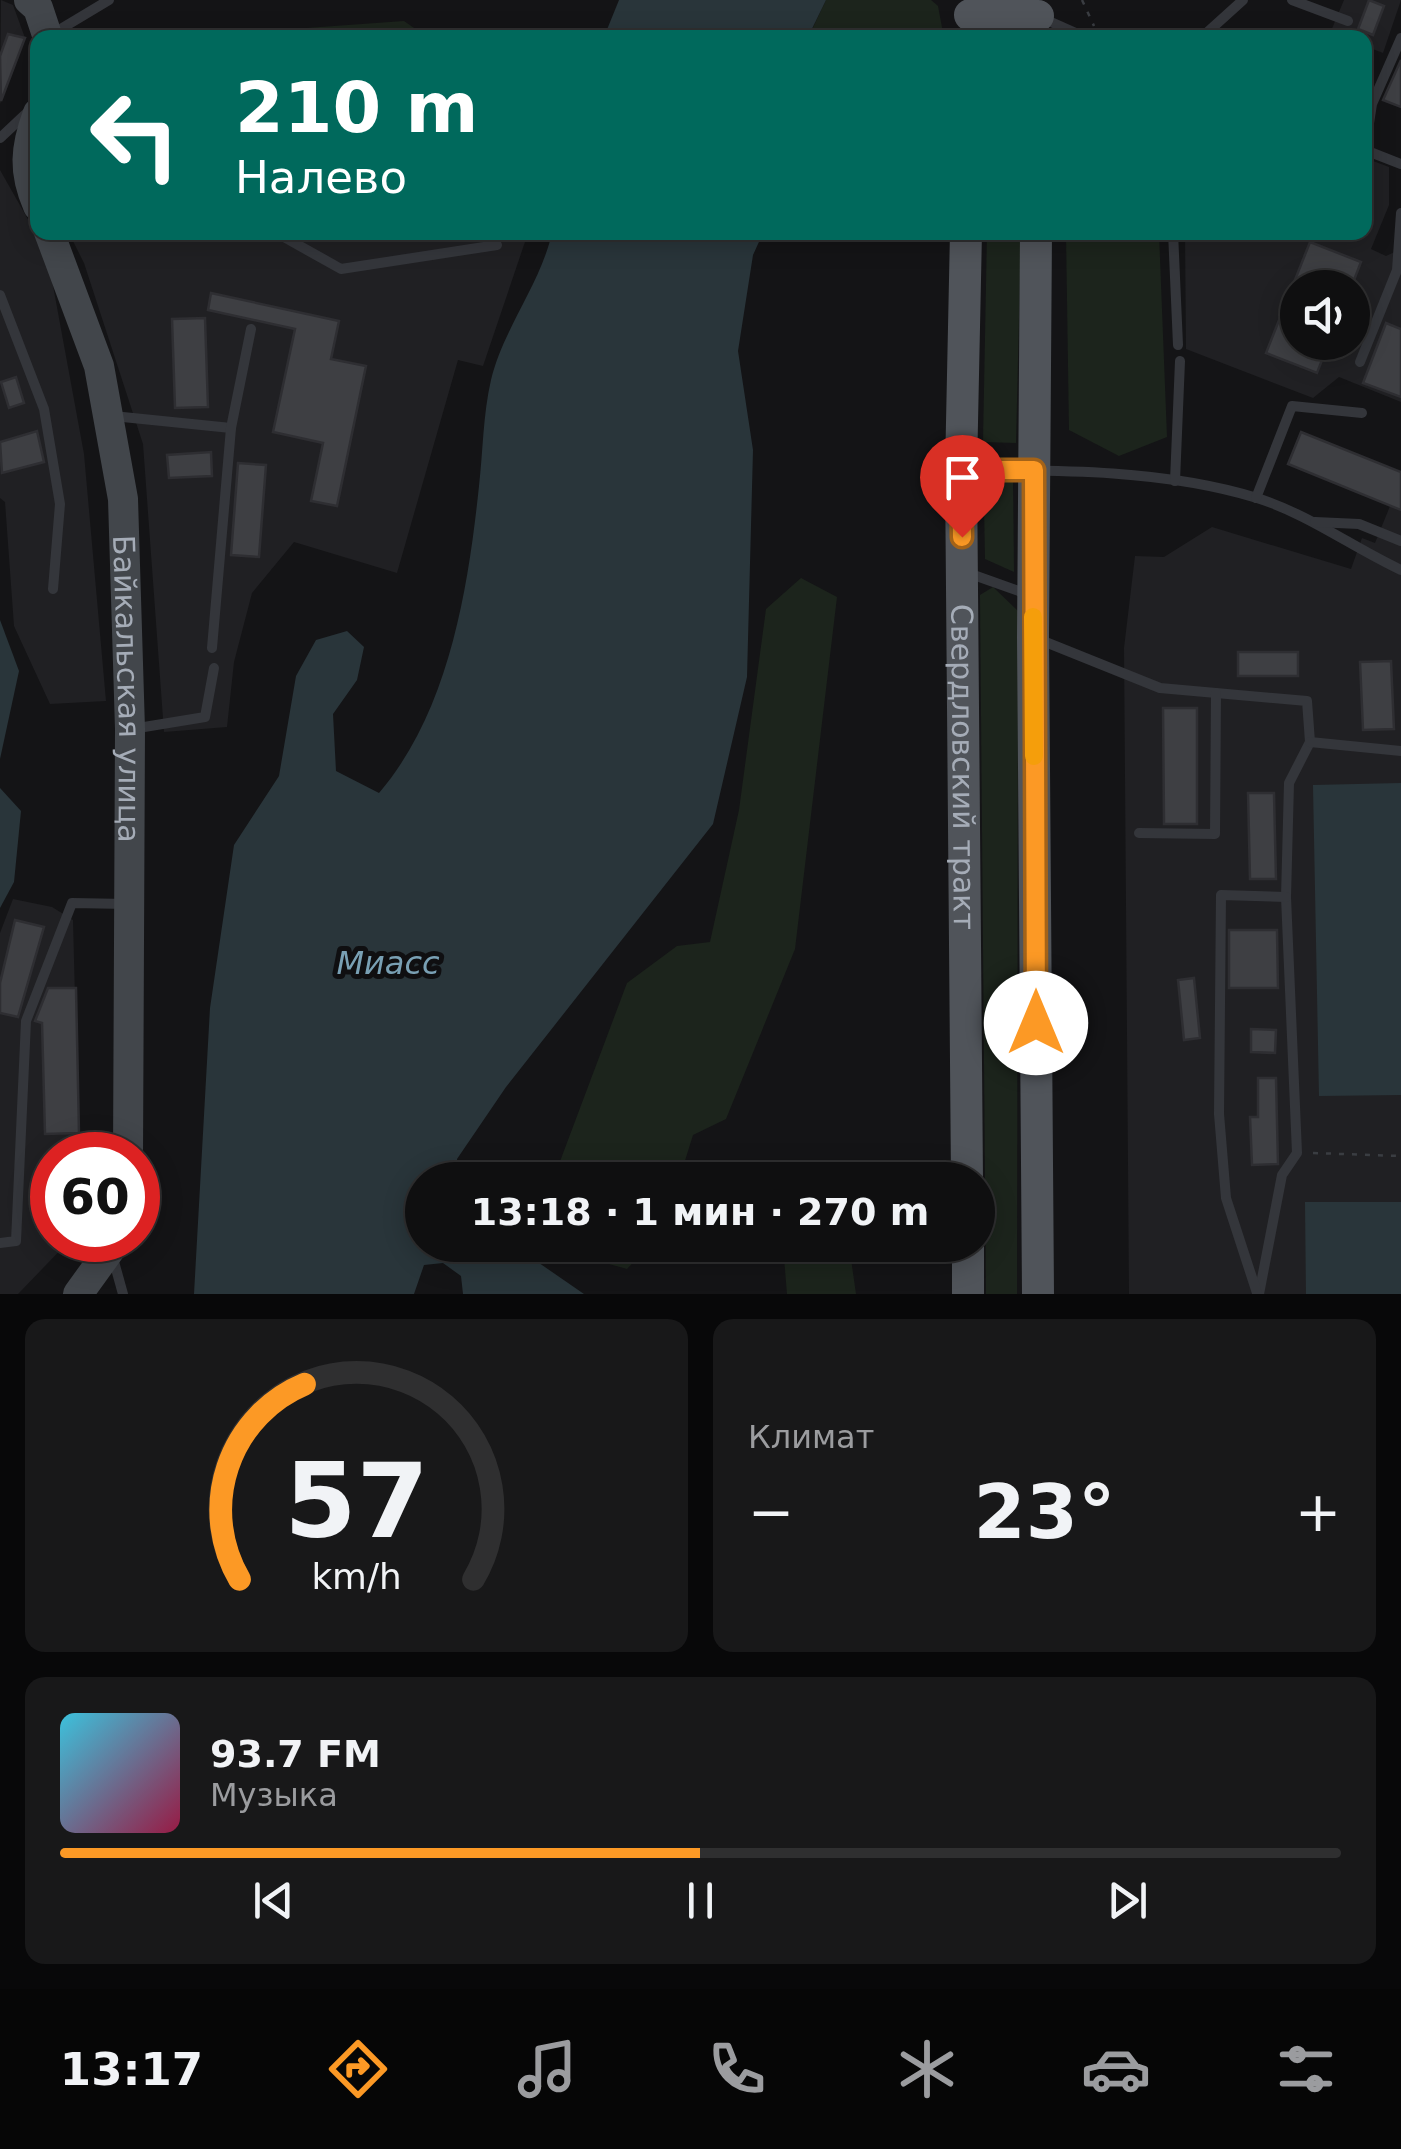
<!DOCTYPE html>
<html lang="ru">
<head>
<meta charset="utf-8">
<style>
  :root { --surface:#0f0f10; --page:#181819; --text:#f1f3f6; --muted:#9b9c9f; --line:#2f2f30; --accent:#fc9925 }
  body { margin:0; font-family:"DejaVu Sans",sans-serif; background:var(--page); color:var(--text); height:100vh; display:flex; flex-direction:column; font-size:38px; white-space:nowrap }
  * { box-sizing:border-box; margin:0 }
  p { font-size:32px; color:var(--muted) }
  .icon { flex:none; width:55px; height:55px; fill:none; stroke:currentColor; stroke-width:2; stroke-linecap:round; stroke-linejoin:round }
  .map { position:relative; height:1294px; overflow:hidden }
  .drawer { display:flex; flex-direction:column; gap:25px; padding:25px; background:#080809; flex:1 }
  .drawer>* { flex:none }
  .hud { position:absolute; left:30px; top:30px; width:1342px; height:210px; border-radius:20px; box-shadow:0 5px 25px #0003,0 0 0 2px var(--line); background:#00695c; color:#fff; overflow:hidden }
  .fabs { position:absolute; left:1280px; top:270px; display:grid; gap:20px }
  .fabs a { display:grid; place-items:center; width:90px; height:90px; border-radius:50%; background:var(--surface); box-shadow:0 5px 25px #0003,0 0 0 2px var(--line); font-size:50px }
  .speed { position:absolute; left:30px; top:1132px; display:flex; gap:20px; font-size:50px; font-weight:700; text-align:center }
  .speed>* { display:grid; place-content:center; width:130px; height:130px; border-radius:50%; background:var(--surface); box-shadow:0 5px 25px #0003,0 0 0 2px var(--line); line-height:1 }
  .speed .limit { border:15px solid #d22; background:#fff; color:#111 }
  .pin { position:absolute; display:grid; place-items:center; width:85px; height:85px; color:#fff; margin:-102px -42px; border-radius:50% 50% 50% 0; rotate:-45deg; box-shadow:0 0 10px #0007 }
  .pin .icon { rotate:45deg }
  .me { position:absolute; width:110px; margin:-55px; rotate:0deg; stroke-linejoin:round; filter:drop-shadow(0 0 8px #0008) }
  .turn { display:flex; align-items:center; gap:35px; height:210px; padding:0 40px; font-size:45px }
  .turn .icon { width:130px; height:130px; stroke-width:2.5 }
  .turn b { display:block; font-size:70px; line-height:85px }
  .big { font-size:75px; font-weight:800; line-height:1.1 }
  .drawer .widget { flex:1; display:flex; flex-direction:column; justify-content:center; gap:15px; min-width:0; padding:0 35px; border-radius:20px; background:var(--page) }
  .drawer .dial { align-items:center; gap:0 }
  .dial svg { height:260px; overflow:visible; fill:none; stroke:var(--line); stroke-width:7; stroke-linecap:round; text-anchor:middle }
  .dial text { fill:var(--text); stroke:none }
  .song { display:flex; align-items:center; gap:30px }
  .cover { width:120px; height:120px; border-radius:15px; background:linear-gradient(135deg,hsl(190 70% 55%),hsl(340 70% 35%)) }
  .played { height:10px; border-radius:5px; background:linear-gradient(90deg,var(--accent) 50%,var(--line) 50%) }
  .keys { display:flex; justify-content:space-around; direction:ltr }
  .heat { display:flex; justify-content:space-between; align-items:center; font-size:55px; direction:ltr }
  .drawer .tiles { flex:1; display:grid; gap:25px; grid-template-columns:1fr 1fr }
  .widget:last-child { grid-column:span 2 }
  .trip { position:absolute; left:405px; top:1162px; width:590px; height:100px; border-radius:50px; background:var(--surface); box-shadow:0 5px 25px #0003,0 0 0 2px var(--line); font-weight:800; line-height:100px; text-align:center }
  .tab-bar { display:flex; height:160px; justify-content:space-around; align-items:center; background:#060606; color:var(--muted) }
  .tab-bar .icon { width:70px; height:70px }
  .tab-bar .current { color:var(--accent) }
  .tab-bar b { font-size:45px; color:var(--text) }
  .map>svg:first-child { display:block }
  .built { fill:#202023; fill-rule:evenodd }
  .green { fill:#1c241c }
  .water { fill:#29353a }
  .building { fill:#3e3f43; stroke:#2e2e32; stroke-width:2.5 }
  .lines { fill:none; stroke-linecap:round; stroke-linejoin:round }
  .path { stroke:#3a3d42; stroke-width:2.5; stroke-dasharray:5 8; stroke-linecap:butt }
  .lane { stroke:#34363b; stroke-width:10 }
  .secondary { stroke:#42464b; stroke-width:30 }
  .primary { stroke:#50545a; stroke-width:32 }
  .route-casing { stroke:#a46318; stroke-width:25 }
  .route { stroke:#fc9925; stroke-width:18 }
  .slow { stroke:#f59e0b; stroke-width:18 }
  .labels { text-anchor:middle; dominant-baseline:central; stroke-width:10; stroke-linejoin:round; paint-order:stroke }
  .street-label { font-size:30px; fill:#a5acb7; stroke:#0f0f11 }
  .water-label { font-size:32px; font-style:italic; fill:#79a0b4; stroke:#0f0f11 }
</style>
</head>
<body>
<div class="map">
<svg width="1401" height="1294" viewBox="0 0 1401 1294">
  <rect width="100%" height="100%" fill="#141416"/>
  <!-- built -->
  <g class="built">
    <polygon points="1,0 13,5 25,38 0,104"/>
    <polygon points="1344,0 1401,0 1383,53 1365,46 1365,38 1331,31"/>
    <path d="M1365,158L1389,167V205L1371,249L1386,256L1401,249V402L1339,377L1313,398L1186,349L1185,233L1365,232ZM1298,288H1352V342H1298Z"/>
    <polygon points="0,170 47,253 84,454 106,701 50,704 14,626 5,502 0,498"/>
    <polygon points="69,233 528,233 483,366 458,360 397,573 294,542 252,593 234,662 227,727 164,732 143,444 84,263"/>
    <polygon points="1401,479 1401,1294 1129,1294 1124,648 1135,556 1164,557 1212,527 1351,569 1362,538 1375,543"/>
    <polygon points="13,899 52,907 73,920 79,1155 52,1155 52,1240 70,1240 18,1294 0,1294 0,933"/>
  </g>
  <!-- green -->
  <g class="green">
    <polygon points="826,0 931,0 938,6 944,38 808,38"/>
    <polygon points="404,21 427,37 182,37"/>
    <polygon points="987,233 1021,233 1016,443 983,442"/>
    <polygon points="1066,233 1159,233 1167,437 1119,456 1069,430"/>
    <polygon points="998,478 1013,481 1014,572 985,559 984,505"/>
    <polygon points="801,578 837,597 795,949 726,1119 693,1135 679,1180 553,1180 627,983 677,946 710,942 739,810 766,609"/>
    <polygon points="993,587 1018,611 1017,1294 986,1294 980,595"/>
    <polygon points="575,1245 649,1245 627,1269 584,1257"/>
    <polygon points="783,1245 849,1245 856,1294 787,1294"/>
  </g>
  <!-- water -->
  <g class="water">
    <polygon points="619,0 826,0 808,37 604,37"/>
    <path d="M552,233H763L753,255L738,351L753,450L747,677L713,824L506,1087L457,1159L459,1180H422V1245H479L485,1252L513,1245L584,1294H463L461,1276L443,1263L424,1265L414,1294H194L210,1008L234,845L279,776L296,676L316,640L347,631L364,647L357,680L333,714L336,771L379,793C449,711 468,590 479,486C483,452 483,414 491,380C503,329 540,285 552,233Z"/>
    <polygon points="0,620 19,671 0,759"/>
    <polygon points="1401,783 1401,1095 1319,1096 1313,785"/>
    <polygon points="0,788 21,811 14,882 0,908"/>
    <polygon points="1305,1202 1401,1202 1401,1294 1306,1294"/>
  </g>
  <!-- building -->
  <g class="building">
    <polygon points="1369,0 1384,6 1373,35 1358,29"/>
    <polygon points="8,34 25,38 1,101 0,56"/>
    <polygon points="1401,60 1401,107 1383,100"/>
    <polygon points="1310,242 1361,262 1351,288 1298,288 1298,342 1329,342 1317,373 1266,353"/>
    <polygon points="211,293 339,321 331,359 366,366 337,506 311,501 323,443 273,432 295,329 208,310"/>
    <polygon points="205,318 208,407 175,408 172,319"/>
    <polygon points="1386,323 1401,329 1401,397 1363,383"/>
    <polygon points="16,377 24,403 9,408 1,382"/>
    <polygon points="37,431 44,462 2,473 0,442"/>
    <polygon points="1301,432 1401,472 1401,510 1288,464"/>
    <polygon points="211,452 212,476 169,478 167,455"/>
    <polygon points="238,463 266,465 259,557 231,555"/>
    <rect x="1238" y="652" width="60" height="24"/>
    <polygon points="1391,661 1394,729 1363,730 1360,662"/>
    <polygon points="1163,708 1197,708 1197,824 1164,824"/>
    <polygon points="1248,793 1274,793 1276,879 1250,879"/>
    <polygon points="15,920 44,927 18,1017 0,1013 0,983"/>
    <polygon points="1229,930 1277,930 1278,988 1229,988"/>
    <polygon points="1194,978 1200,1038 1184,1040 1178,980"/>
    <polygon points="48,988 76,988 79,1133 45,1134 42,1023 35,1021"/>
    <polygon points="1251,1029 1276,1030 1275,1053 1251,1052"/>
    <polygon points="1258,1078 1276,1078 1278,1164 1252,1165 1250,1117 1258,1117"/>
  </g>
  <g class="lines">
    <!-- path -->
    <g class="path">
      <polyline points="1082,0 1094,26"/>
      <polyline points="1313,1153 1401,1156"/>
    </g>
    <!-- lane -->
    <g class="lane">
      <polyline points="1292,0 1348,21"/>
      <polyline points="1042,18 1087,38"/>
      <polyline points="49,36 109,0"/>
      <polyline points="1201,38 1243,0"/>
      <polyline points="0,138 30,110"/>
      <polyline points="1365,149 1372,104 1401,38"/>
      <polyline points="1365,150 1401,164"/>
      <polyline points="275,232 341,269 497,245"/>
      <polyline points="1173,232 1178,345"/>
      <polyline points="0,295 44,409 60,504 53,589"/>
      <polyline points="1360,362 1397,270 1401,213"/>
      <polyline points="113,416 231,428"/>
      <path d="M967,470C1061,470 1166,470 1257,498C1308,514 1352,547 1401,570"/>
      <polyline points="1175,481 1180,361"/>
      <polyline points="1256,498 1292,406 1362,413"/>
      <polyline points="1315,522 1359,524 1401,541"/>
      <polyline points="968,573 1027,594"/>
      <polyline points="1038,639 1160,688 1307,701 1310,742 1289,783 1286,897 1297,1153 1282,1175 1259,1294"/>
      <polyline points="212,648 231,428 251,329"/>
      <polyline points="132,729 205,717 214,668"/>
      <polyline points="1310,742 1401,751"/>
      <polyline points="1139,833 1215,834 1216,693"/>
      <polyline points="0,1243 16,1241 26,1021 72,903 127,904"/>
      <polyline points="113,1258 123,1294"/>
      <polyline points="1257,1293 1226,1198 1219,1114 1221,895 1286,897"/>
    </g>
    <!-- secondary -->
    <g class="secondary">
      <polyline points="29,0 38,8 48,38"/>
      <path d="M38,113C25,148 23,172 38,206"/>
      <path id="s1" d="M49,232L99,366L123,499L130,729L128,1155"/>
      <polyline points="78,1294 117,1240"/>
    </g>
    <!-- primary -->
    <g class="primary">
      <polyline points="970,15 1038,16"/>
      <path id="s2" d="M966,232L961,470L967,1180"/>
      <polyline points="1036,232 1033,637 1038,1294"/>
      <polyline points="968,1245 968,1294"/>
    </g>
  </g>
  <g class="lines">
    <defs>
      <polyline id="route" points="962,537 961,470 1034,470 1036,1023"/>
    </defs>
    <!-- route casing -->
    <use href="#route" class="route-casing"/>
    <!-- route -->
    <use href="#route" class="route"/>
    <!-- slow -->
    <polyline class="slow" points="1033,617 1034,756"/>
  </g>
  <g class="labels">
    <!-- street labels -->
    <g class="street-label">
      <text stroke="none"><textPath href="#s1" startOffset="468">Байкальская улица</textPath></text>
      <text stroke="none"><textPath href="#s2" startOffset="535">Свердловский тракт</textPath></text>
    </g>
    <!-- water labels -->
    <g class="water-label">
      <text x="388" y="963">Миасс</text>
    </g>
  </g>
</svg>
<div class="fabs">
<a><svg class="icon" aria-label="sound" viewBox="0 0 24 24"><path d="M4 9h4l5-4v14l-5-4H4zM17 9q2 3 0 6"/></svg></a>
</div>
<div class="speed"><div class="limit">60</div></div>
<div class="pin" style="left:962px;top:537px;background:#d93025"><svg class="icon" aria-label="arrive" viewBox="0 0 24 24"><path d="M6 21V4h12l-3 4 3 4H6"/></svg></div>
<svg class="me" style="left:1036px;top:1023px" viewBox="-20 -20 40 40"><circle r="19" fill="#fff"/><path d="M0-13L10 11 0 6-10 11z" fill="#fc9925"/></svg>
<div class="trip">13:18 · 1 мин · 270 m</div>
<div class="hud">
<div class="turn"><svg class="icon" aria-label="left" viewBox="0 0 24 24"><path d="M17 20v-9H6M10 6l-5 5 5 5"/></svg><div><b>210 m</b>Налево</div></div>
</div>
</div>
<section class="drawer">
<div class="tiles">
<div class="widget dial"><svg viewBox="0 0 100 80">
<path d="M14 69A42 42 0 1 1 86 69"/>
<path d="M14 69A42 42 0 0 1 34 9" stroke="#fc9925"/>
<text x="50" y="56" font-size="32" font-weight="700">57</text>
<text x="50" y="72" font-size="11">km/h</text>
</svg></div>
<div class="widget"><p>Климат</p>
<div class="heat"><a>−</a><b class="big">23°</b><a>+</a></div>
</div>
<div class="widget">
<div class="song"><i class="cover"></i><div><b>93.7 FM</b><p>Музыка</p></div></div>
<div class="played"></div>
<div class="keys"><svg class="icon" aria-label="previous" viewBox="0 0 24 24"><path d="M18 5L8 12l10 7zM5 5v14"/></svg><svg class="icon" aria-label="pause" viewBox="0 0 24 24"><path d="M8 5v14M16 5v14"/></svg><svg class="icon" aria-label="next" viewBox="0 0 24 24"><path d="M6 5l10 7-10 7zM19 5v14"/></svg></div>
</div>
</div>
</section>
<nav class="tab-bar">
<b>13:17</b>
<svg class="icon current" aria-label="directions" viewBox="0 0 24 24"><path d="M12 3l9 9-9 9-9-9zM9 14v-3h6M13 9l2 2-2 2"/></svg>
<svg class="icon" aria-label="music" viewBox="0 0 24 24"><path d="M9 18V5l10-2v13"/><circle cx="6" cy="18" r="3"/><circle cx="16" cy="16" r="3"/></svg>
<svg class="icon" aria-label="phone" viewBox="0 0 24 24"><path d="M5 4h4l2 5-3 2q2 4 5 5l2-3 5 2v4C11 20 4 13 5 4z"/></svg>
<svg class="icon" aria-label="climate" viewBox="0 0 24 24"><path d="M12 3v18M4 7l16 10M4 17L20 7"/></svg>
<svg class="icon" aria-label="car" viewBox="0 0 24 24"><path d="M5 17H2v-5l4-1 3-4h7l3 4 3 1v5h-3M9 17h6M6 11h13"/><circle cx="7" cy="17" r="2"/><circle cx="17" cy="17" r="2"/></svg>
<svg class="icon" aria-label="filters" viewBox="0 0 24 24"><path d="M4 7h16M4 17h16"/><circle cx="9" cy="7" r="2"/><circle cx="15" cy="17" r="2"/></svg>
</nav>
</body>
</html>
